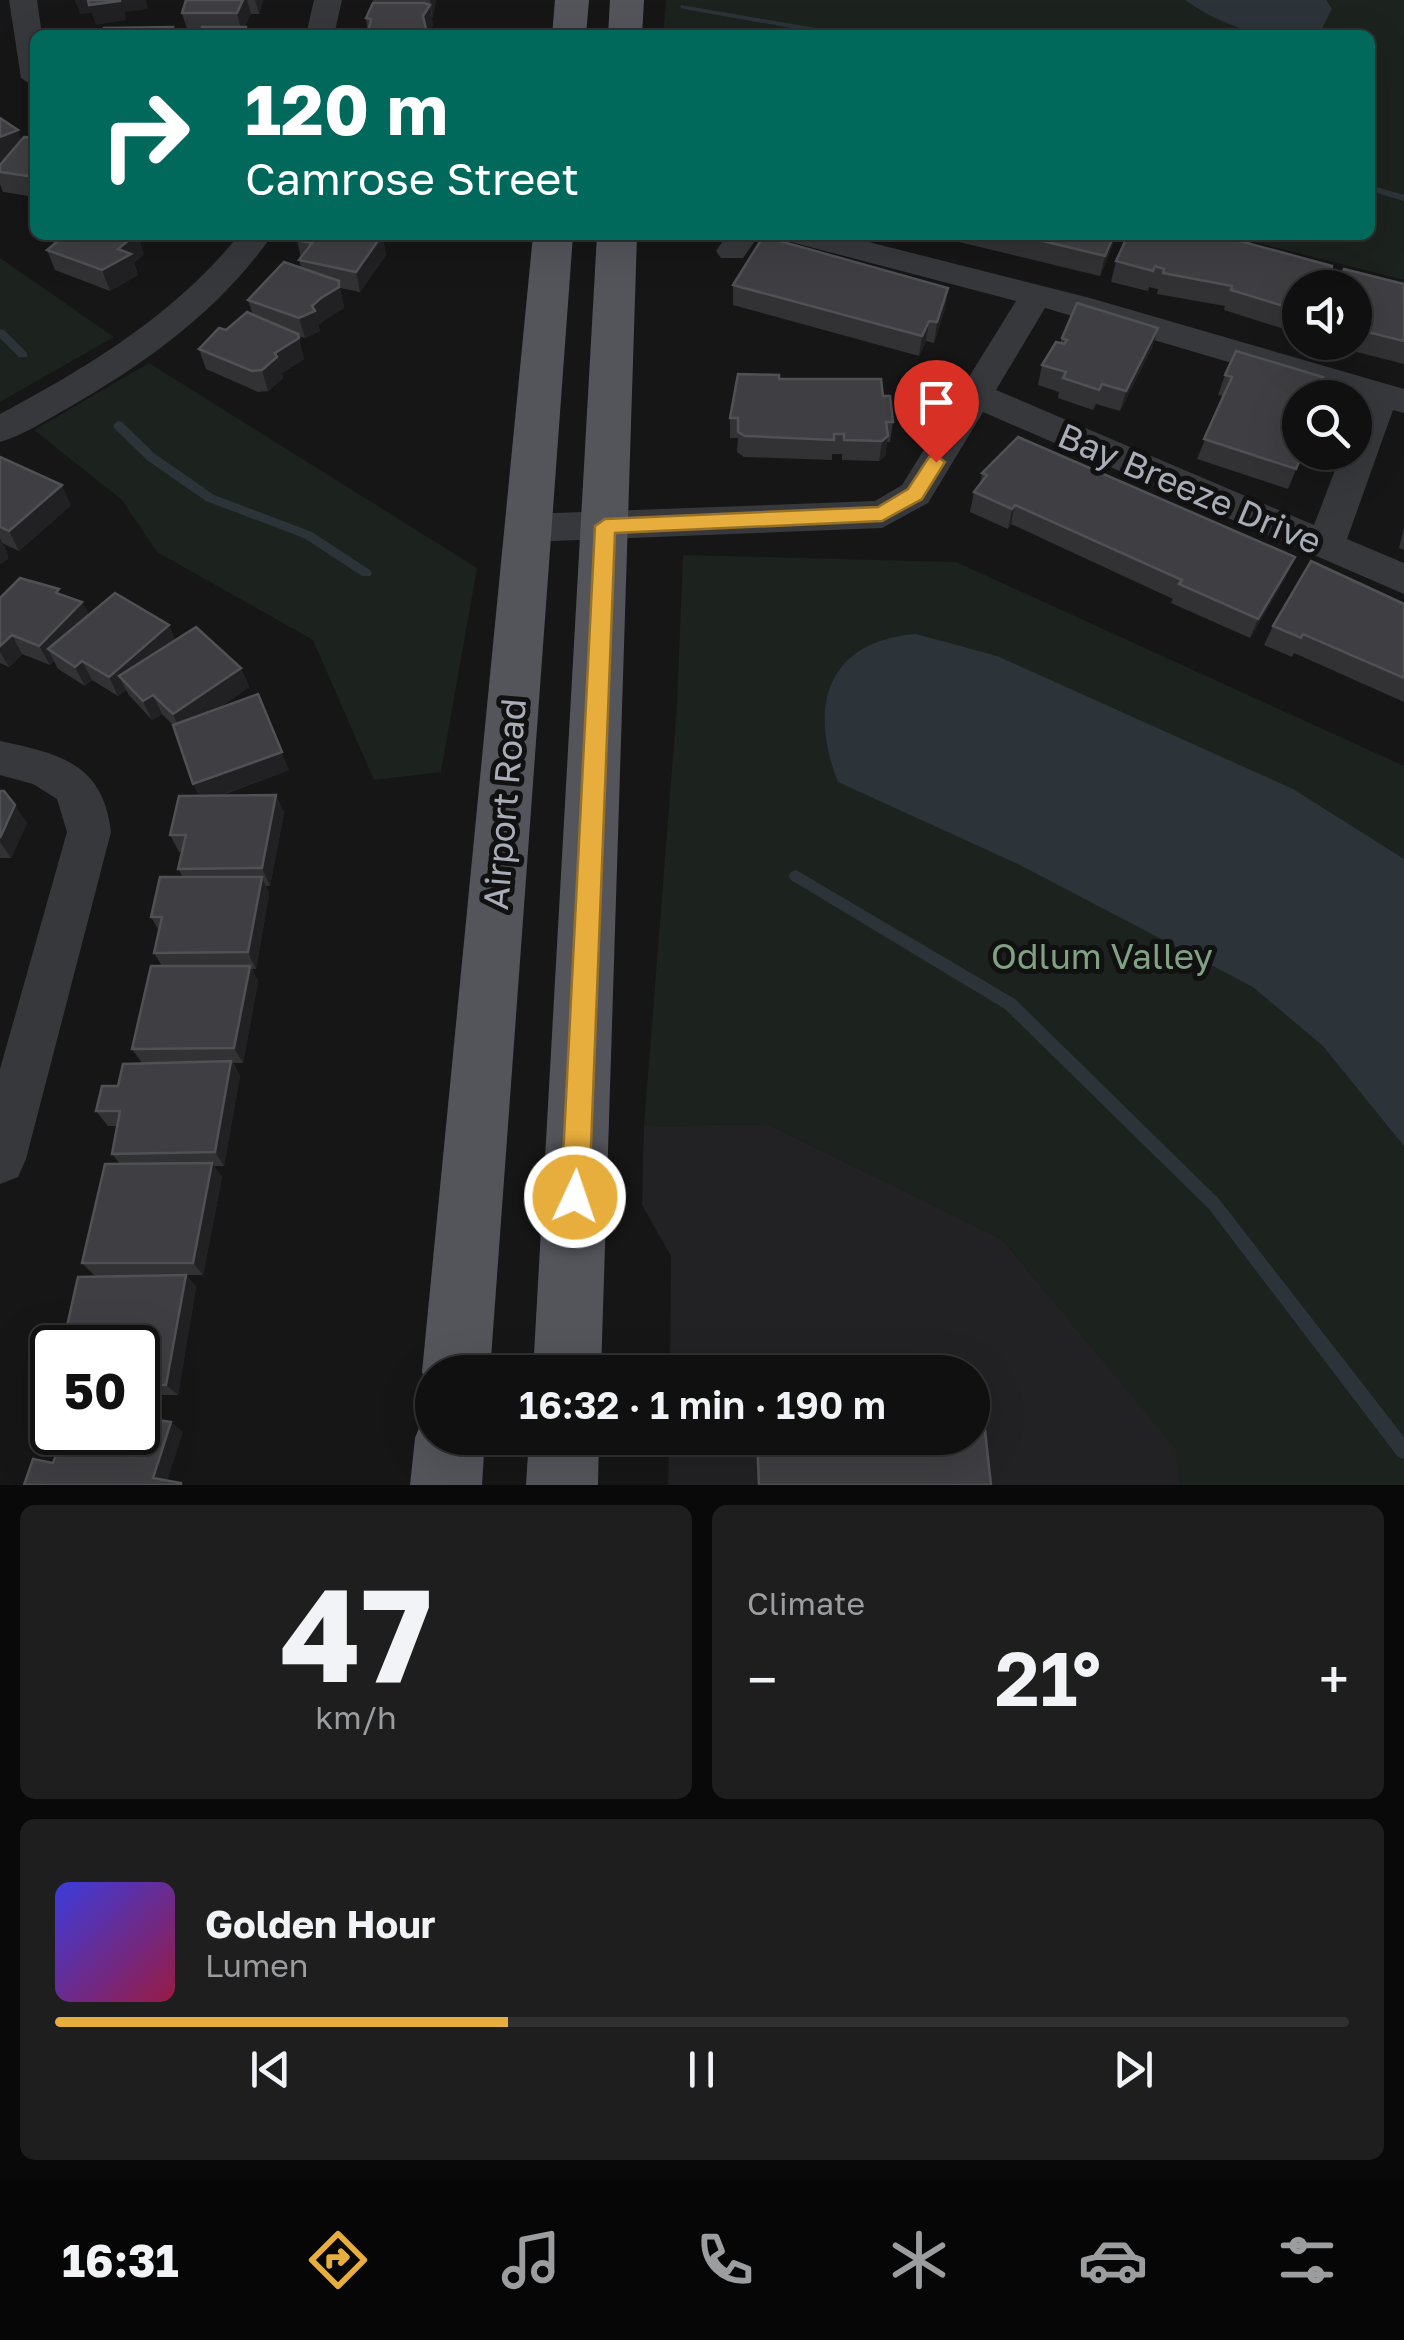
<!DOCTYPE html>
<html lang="en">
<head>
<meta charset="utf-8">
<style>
  :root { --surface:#101011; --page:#1e1e1f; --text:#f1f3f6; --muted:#9c9d9f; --line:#303031; --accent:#e8ae3d }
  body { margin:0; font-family:"Golos Text",sans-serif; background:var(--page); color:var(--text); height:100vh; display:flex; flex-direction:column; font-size:38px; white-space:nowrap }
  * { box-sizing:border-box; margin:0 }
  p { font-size:32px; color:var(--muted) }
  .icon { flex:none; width:55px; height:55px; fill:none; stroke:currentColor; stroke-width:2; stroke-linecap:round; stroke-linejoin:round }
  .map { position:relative; height:1485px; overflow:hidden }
  .details { display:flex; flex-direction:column; gap:20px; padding:20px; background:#090909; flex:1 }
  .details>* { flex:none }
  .top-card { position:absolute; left:30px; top:30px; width:1345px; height:210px; border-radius:15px; box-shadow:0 10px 40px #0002,0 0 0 2px var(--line); background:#00695c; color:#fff; overflow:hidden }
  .buttons { position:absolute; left:1282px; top:270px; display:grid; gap:20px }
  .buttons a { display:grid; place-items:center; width:90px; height:90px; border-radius:50%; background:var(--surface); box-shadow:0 10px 40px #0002,0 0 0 2px var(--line); font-size:50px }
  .speed { position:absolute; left:30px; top:1325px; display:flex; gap:20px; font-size:50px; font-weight:700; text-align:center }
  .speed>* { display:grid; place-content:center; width:130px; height:130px; border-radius:50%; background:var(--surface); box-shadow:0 10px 40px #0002,0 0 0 2px var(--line); line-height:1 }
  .speed .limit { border:5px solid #111; border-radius:15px; background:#fff; color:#111 }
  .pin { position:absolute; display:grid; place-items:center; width:85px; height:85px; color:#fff; margin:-102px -42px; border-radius:50% 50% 50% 0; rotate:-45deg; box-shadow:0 0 10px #0007 }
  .pin .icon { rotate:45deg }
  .me { position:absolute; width:110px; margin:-55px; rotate:3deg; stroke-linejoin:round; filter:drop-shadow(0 0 8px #0008) }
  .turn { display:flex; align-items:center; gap:35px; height:210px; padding:0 50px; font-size:45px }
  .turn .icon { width:130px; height:130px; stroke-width:2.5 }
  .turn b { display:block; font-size:70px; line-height:85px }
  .big { font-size:75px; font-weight:600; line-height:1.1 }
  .details .tile { flex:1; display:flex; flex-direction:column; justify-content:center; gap:15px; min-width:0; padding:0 35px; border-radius:15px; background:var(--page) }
  .details .dial { align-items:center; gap:0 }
  .dial b { font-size:130px; line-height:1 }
  .song { display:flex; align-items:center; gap:30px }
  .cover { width:120px; height:120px; border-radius:15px; background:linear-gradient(135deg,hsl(240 70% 55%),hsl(340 70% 35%)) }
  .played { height:10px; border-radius:5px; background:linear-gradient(90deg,var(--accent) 35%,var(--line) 35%) }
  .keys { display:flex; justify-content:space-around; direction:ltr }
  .heat { display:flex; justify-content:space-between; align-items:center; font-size:55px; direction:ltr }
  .details .tiles { flex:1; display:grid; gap:20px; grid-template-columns:1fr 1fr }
  .tile:last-child { grid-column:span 2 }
  .trip { position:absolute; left:415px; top:1355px; width:575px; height:100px; border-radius:50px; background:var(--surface); box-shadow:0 10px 40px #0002,0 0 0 2px var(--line); font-weight:600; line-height:100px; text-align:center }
  .menu { display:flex; height:160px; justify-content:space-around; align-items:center; background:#060607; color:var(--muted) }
  .menu .icon { width:70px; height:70px }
  .menu .selected { color:var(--accent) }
  .menu b { font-size:45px; color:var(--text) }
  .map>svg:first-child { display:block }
  .built { fill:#222224 }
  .green { fill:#1c221d }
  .water { fill:#2c343a }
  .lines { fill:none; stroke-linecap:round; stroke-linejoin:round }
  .stream { fill:#2c343a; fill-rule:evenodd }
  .minor { fill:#37383c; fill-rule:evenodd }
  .major { fill:#53555b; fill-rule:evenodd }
  .wall { fill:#323235 }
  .shaded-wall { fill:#212123 }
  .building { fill:#3f3f43; stroke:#4f5155; stroke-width:2.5 }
  .route { fill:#e8ae3d; stroke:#977128; stroke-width:2.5 }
  .labels { text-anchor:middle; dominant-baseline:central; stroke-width:10; stroke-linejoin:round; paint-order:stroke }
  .street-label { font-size:35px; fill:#a8adb7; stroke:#111112 }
  .park-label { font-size:35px; fill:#80a182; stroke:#111112 }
</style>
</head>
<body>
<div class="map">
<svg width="1404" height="1485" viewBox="0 0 1404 1485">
  <rect width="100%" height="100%" fill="#161617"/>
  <!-- built -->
  <polygon class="built" points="768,1124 1002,1239 1175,1447 1181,1485 668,1485 669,1438 972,1438 972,1372 670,1372 671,1256 642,1205 644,1126"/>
  <!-- green -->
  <g class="green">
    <polygon points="666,0 1404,0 1404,280 1227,235 1370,235 1370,35 663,35"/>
    <polygon points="0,258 114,337 0,402"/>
    <polygon points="149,363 477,568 441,772 374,780 313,640 157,552 122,500 34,430"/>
    <polygon points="683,555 956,562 1404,766 1404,1485 1181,1485 1174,1447 1002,1239 768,1124 644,1126 677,705"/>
  </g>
  <!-- water -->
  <g class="water">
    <path d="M1185,0H1326L1332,9L1320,32C1272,43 1224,28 1185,0Z"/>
    <path d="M916,634L997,656L1293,789L1404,859V1146L1323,1046L1253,987L1018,864L838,782C808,706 827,641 916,634Z"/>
  </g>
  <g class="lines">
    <!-- stream -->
    <g class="stream">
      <polygon points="681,5 845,33 849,35 831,35 684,9 680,7"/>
      <polygon points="1370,185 1404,195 1404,201 1370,191"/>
      <polygon points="0,329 4,330 27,353 27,357 19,357 0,338"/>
      <polygon points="118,421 122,422 155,454 214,495 312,532 370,570 372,573 370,576 362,576 304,538 206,501 147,460 114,428 113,425"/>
      <polygon points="796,870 1015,999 1219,1199 1404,1437 1404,1459 1398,1457 1209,1209 1005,1009 791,880 789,876 791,872"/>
    </g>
    <!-- minor -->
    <g class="minor">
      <polygon points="9,0 37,0 42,35 35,35 35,87 21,78"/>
      <polygon points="314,0 342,0 334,35 306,35"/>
      <path d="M239,235H272C221,310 146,363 68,408C46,420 24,435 0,442V414C90,366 174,315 239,235Z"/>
      <polygon points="727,235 759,235 743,258 721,258 716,251"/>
      <path d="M786,235H841L1090,298L1404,389V413L1393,410L1347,539L1404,563V594L983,412L928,503L882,528L528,542L515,538L509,528L515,518L528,514L875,501L902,485L1016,301L791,242ZM1045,308L1361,401L1355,417V452H1342L1314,525L996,390Z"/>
      <path d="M0,741C60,754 103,763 111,832L26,1159L18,1177L0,1184V1069L67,832L57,799L33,784L0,775Z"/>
    </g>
    <!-- major -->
    <g class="major">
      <polygon points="555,0 589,0 586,35 552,35"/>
      <polygon points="610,0 644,0 642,35 608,35"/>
      <polygon points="533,235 573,235 490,1372 432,1372 432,1396 422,1372"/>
      <polygon points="597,235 637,235 601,1372 533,1372"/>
      <polygon points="432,1410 432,1438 485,1438 482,1485 410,1485 415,1438 425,1413"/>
      <polygon points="529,1438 599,1438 598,1485 526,1485"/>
    </g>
  </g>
  <!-- wall -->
  <g class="wall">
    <polygon points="186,0 263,0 259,14 251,14 244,27 246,27 248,35 200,35 201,33 188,33 182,13"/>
    <polygon points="373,0 436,0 432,19 433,25 427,35 368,35 366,18 373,3"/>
    <polygon points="35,138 35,197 3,192 0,184 0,165 6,158 0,161 22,140"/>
    <polygon points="300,235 386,235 385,240 383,240 386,255 360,292 340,288 344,308 326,319 318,325 320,331 305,338 298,336 304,359 282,373 283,378 268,391 258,392 206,369 199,349 253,315 248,300 301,268 299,260 301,258 297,240"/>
    <polygon points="930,235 1117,235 1100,276"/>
    <polygon points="47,250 144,254 134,263 138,275 110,291 55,270"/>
    <polygon points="1116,261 1300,288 1300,334 1224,310 1225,306 1157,294 1158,289 1149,287 1148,291 1111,282"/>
    <polygon points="1344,269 1404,284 1404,364 1321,343 1355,342 1355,288 1337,288"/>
    <polygon points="733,285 948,288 945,308 934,343 926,341 919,356 733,305"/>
    <polygon points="1158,328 1152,348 1120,411 1096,404 1093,410 1058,398 1059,392 1038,385 1042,365 1060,343 1062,338"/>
    <polygon points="1225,375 1300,398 1300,452 1303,452 1288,489 1197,459 1223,396 1218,395"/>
    <polygon points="779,379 883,396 893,422 890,442 887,442 885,456 879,461 842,460 842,454 832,454 832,460 744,457 737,452 738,438 730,438 730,418"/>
    <polygon points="0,457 71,505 19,551 2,543 7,552 8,559 0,564"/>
    <polygon points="982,473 1286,577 1250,638 1171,603 1173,599 1011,524 1008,529 970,512 974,492 980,484"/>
    <polygon points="1404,528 1404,550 1399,548"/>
    <polygon points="62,595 82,602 89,615 169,625 175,640 241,668 249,687 217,709 289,770 220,796 276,795 284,813 270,886 266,886 269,894 256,969 252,969 258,982 243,1063 233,1063 240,1076 224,1166 214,1166 222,1177 203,1275 95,1276 82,1263 120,1164 112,1154 117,1126 108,1126 96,1111 118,1086 142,1063 132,1049 162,966 154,953 159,931 151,917 183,877 178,869 182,852 179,852 170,835 199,796 173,725 162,714 152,720 129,695 126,690 118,696 92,680 85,686 58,669 54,661 50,665 22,654 9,667 0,663 0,598"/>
    <polygon points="1404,604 1404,702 1294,653 1292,657 1264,645 1273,626"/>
    <polygon points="0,791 27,823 11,858 0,858"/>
    <polygon points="186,1275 196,1287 178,1395 138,1395 138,1348 52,1348 52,1396 39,1387 52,1326 67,1326 78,1277"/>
  </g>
  <!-- shaded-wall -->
  <g class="shaded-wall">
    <polygon points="75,0 146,0 148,9 125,12 126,20 96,25 92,13 80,14"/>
    <polygon points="243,0 247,0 251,14 242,33 237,13"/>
    <polygon points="255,0 263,0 259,14"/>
    <polygon points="430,0 436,0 433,19"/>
    <polygon points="430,5 433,25 427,35 418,35 423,16"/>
    <polygon points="18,130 26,150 0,161 0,137"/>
    <polygon points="135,235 138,235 144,254 134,263 138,275 110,291 102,270 118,249"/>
    <polygon points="382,235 386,255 360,292 356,272"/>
    <polygon points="1114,235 1117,235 1100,276 1105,256"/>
    <polygon points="339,281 344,308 326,319 318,325 320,331 305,338 299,318"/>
    <polygon points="948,288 945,308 934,343 937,322"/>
    <polygon points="929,321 926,341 919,356 922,336"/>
    <polygon points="1158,328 1152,348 1120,411 1126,391"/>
    <polygon points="299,338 304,359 282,373 283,378 268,391 262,370 275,353"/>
    <polygon points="888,436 885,456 879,461 882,441"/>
    <polygon points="62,485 71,505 19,551 9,531"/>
    <polygon points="1015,505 1011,524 1008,529 1012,509"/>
    <polygon points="0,538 7,552 8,559 0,564"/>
    <polygon points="1295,557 1286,577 1250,638 1258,619"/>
    <polygon points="82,602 92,621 48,649 54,661 50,665 39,646"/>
    <polygon points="169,625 177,644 119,676 126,690 118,696 109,677"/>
    <polygon points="12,635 22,654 9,667 0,652 0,646"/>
    <polygon points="82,661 92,680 85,686 75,667"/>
    <polygon points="241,668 249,687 181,733 173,714"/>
    <polygon points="153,695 162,714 152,720 143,701"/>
    <polygon points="282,752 289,770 202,802 193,784"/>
    <polygon points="276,795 284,813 270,886 262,868"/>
    <polygon points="15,805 27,823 11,858 0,842 0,838"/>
    <polygon points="262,877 269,894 256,969 248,952"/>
    <polygon points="250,966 258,982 243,1063 234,1048"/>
    <polygon points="231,1061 240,1076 224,1166 215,1152"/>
    <polygon points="212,1163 222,1177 203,1275 193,1263"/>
    <polygon points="186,1275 196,1287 178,1395 166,1385"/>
    <polygon points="171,1422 183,1432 166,1485 153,1478"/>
  </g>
  <!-- building -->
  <g class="building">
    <polygon points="88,0 120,0 120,1 89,5"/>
    <polygon points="186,0 243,0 237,13 182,13"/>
    <polygon points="373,3 424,3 430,5 423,16 426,29 418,32 368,32 371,19 366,18"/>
    <polygon points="173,27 170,35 99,35 104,28"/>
    <polygon points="202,27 246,27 245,35 200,35"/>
    <polygon points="0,118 18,130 0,137"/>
    <polygon points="24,137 35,138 35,177 0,172 0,165"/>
    <polygon points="65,235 135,235 118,249 131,254 102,270 47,250"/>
    <polygon points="300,235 382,235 356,272 299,260 312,243 297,240"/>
    <polygon points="1018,235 1114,235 1105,256"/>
    <polygon points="1128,235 1218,235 1332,266 1326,288 1300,288 1300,311 1231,290 1232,286 1163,273 1164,269 1155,266 1153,271 1116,261"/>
    <polygon points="769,238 948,288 937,322 929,321 922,336 733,285 761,240"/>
    <polygon points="284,262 339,281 339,287 321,298 312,306 315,311 299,318 248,300"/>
    <polygon points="1344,269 1404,284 1404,341 1355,329 1355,288 1339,288"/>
    <polygon points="1077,303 1158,328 1126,391 1102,384 1099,390 1063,378 1066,372 1042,365 1056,342 1064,344 1067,340 1062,338"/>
    <polygon points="247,312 298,334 299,338 275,353 277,357 262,370 252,371 199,349 219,328 226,330"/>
    <polygon points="1236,351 1323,377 1315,398 1300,398 1300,433 1297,439 1300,440 1300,452 1303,452 1296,469 1204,439 1232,377 1225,375"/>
    <polygon points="738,374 779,375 779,379 881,379 883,396 890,396 893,422 886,422 888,436 882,441 844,440 844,434 834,434 834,440 745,436 738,432 738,418 730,418"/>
    <polygon points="1018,437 1295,557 1258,619 1179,584 1182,580 1015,505 1012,509 974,492 987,475 982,473"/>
    <polygon points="0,457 62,485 9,531 0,527"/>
    <polygon points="1311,561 1404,604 1404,678 1303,634 1301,638 1273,626"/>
    <polygon points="20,578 59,589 56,593 82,602 39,646 12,635 0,646 0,598"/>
    <polygon points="115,593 169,625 109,677 82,661 75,667 48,649"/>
    <polygon points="196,627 241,668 173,714 153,695 143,701 119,676"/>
    <polygon points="258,694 282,752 193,784 173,725"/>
    <polygon points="0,791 4,791 15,805 0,838"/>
    <polygon points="276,795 262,868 178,869 186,835 170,835 179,796"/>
    <polygon points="160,877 262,877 248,952 154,953 162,917 151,917"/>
    <polygon points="151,966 250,966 234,1048 132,1049"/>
    <polygon points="231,1061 215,1152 112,1154 120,1111 96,1111 102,1086 118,1086 123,1064"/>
    <polygon points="212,1163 193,1263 82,1263 105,1164"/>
    <polygon points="186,1275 166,1385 138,1385 138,1348 52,1348 52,1387 39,1387 52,1326 67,1326 78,1277"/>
    <polygon points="972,1394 981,1394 991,1485 759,1485 757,1438 972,1438"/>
    <polygon points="138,1417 171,1422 153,1478 181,1483 181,1485 24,1485 33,1459 53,1463 65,1432 138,1432"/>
  </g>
  <!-- route -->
  <polygon class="route" points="936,455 945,462 922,499 882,521 615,533 589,1197 585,1207 575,1211 565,1207 561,1197 595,526 605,519 878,507 908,489 929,457"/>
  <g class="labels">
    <!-- street labels -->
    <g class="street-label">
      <text transform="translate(1190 488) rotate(23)">Bay Breeze Drive</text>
      <text transform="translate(504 804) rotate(-85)">Airport Road</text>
    </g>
    <!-- park labels -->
    <g class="park-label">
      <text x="1102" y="956">Odlum Valley</text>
    </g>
  </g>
</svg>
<div class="buttons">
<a><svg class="icon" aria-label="sound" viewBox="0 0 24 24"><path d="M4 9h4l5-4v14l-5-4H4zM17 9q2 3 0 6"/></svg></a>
<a><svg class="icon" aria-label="search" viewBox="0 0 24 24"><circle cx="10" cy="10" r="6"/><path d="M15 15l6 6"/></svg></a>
</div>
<div class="speed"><div class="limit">50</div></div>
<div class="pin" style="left:936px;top:462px;background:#d93025"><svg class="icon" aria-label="arrive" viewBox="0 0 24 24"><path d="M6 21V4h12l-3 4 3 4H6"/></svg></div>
<svg class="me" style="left:575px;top:1197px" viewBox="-20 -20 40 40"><circle r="17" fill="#e8ae3d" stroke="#fff" stroke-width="3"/><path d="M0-11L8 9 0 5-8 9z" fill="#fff"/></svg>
<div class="trip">16:32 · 1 min · 190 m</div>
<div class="top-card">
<div class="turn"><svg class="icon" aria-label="right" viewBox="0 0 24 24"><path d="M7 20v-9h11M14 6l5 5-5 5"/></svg><div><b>120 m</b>Camrose Street</div></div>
</div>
</div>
<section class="details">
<div class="tiles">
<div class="tile dial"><b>47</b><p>km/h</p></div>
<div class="tile"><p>Climate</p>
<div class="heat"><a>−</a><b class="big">21°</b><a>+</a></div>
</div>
<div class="tile">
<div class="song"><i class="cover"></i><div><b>Golden Hour</b><p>Lumen</p></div></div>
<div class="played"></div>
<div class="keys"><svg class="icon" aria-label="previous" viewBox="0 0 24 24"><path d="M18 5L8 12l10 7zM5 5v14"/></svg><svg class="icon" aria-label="pause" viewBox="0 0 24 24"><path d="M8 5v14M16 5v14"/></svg><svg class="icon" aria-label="next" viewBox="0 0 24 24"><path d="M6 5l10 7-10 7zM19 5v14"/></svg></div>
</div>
</div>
</section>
<nav class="menu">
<b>16:31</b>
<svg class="icon selected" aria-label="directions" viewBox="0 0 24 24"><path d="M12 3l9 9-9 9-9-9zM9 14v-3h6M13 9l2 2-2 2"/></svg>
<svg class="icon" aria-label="music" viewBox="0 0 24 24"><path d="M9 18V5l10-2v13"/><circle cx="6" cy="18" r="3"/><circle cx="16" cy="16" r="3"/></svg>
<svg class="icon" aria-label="phone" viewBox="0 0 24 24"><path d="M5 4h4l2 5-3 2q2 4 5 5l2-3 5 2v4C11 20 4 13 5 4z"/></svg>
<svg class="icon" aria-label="climate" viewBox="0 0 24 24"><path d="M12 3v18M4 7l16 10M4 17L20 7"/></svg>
<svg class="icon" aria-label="car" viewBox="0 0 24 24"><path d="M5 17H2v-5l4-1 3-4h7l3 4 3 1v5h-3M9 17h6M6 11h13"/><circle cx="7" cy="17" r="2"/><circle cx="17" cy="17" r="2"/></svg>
<svg class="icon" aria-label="filters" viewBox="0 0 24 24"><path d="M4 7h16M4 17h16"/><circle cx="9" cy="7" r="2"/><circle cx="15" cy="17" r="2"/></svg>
</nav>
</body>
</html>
